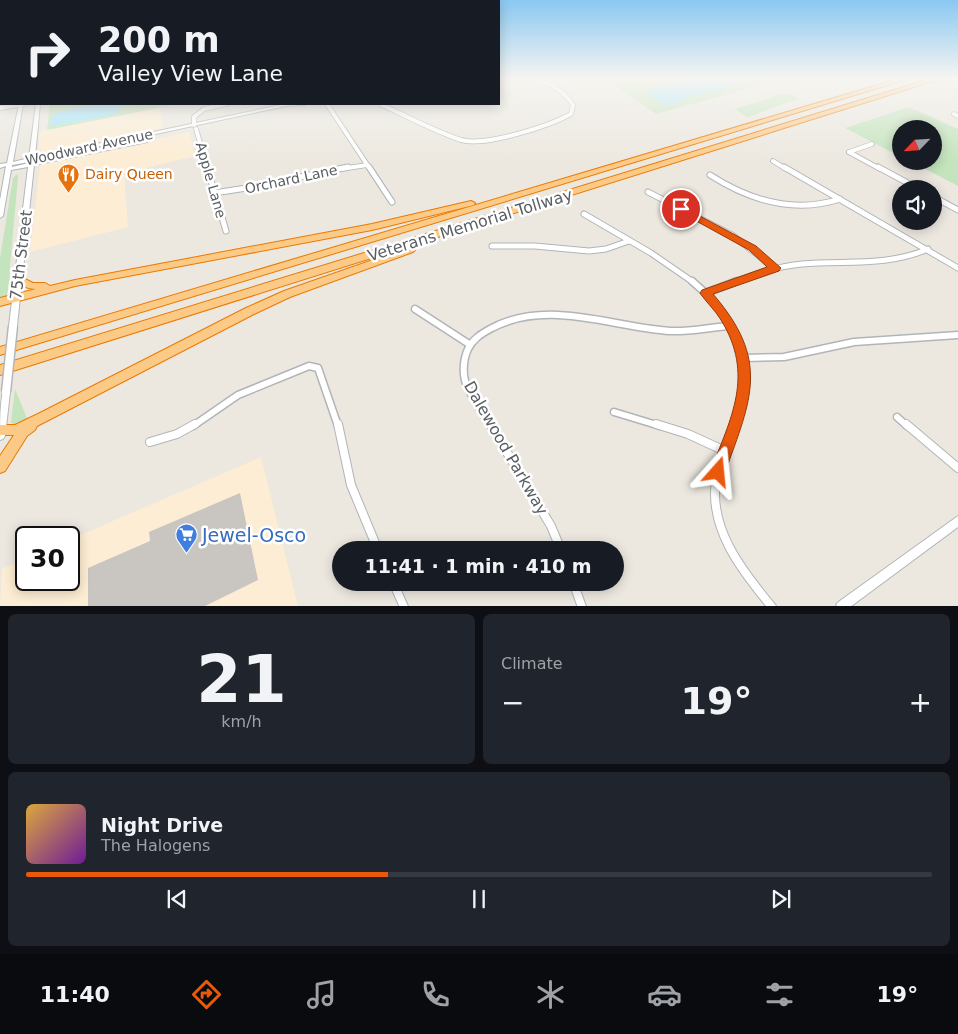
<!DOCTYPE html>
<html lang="en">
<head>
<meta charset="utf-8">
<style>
  :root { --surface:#171b24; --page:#20242c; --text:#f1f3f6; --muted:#9ea1a6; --line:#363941; --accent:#ea580c }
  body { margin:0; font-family:"DejaVu Sans",sans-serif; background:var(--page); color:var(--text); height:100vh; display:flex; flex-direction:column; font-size:19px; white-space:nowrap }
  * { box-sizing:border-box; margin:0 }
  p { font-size:16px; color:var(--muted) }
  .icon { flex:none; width:28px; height:28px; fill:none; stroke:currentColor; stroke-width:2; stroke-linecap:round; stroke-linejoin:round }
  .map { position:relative; height:606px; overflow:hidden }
  .details { display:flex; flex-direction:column; gap:8px; padding:8px; background:#0d0f14; flex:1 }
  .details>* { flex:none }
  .top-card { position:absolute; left:0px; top:0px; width:500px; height:105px; box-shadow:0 2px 12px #0003; background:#171b24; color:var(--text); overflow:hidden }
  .needle { width:32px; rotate:245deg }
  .controls { position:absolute; left:892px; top:120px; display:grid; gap:10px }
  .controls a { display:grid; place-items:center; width:50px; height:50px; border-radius:50%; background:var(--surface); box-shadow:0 2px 12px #0003; font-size:25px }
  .speed { position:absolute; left:15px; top:526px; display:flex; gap:10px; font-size:25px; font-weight:700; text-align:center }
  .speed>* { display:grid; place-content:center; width:65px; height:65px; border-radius:50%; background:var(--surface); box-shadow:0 2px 12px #0003; line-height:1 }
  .speed .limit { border:2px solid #111; border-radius:8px; background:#fff; color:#111 }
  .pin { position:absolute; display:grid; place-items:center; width:42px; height:42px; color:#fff; margin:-21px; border:2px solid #fff; border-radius:50%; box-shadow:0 1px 5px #0007 }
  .me { position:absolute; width:55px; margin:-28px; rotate:18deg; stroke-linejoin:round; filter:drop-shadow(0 0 4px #0008) }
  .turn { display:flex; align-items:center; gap:18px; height:105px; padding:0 15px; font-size:22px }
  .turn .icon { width:65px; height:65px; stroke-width:2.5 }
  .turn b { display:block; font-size:35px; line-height:42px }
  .big { font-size:38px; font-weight:800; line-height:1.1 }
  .details .widget { flex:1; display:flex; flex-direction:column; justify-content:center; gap:8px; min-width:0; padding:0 18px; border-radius:8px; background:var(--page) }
  .details .dial { align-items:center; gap:0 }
  .dial b { font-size:65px; line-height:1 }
  .song { display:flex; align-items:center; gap:15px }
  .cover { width:60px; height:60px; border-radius:8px; background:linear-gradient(135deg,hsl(40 70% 55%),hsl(280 70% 35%)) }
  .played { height:5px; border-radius:2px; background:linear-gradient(90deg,var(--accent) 40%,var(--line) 40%) }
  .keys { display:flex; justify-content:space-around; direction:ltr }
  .heat { display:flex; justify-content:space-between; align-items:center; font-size:28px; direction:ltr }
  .details .tiles { flex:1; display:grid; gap:8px; grid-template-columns:1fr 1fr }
  .widget:last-child { grid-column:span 2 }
  .trip { position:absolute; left:332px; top:541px; width:292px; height:50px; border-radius:25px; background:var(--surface); box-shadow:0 2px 12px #0003; font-weight:800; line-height:50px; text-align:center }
  .tabs { display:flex; height:80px; justify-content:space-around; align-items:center; background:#090b0e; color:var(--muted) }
  .tabs .icon { width:35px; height:35px }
  .tabs .selected { color:var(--accent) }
  .tabs b { font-size:22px; color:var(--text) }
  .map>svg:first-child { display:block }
  .commercial { fill:#fdedd4 }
  .green { fill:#c3e4bc }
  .water { fill:#9ee5ff }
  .building { fill:#c9c5c0 }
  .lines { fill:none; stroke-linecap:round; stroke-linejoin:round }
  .minor-far3-casing { stroke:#b1b5b8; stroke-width:5.5 }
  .minor-far2-casing { stroke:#b1b5b8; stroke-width:7 }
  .minor-far1-casing { stroke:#b1b5b8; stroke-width:9 }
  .minor-casing { stroke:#b1b5b8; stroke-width:10 }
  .tertiary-casing { stroke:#b1b5b8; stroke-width:2 }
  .secondary-casing { stroke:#b2b7bb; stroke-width:2 }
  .motorway-casing { stroke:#ec7901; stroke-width:2 }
  .minor-far3 { stroke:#fff; stroke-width:4 }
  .minor-far2 { stroke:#fff; stroke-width:5 }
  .minor-far1 { stroke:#fff; stroke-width:6 }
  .minor { stroke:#fff; stroke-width:8 }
  .tertiary { fill:#fff; fill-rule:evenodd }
  .secondary { fill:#fff; fill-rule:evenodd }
  .motorway { fill:#fcca87; fill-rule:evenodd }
  .secondary-bridge-casing { stroke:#b2b7bb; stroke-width:11; stroke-linecap:butt }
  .secondary-bridge { stroke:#fff; stroke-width:8 }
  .route { fill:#ea580c; stroke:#983908 }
  .labels { text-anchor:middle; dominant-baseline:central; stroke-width:5; stroke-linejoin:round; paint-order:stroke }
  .far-street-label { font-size:14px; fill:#595e62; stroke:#fff }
  .far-food-label { font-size:14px; fill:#c56008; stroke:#fff; text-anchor:start }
  .street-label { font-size:16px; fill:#595e62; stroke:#fff }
  .near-shop-label { font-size:19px; fill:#366cbe; stroke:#fff; text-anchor:start }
</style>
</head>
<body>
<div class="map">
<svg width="958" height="607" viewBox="0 0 958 607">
  <rect width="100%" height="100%" fill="#ece8e0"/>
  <!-- commercial -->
  <g class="commercial">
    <polygon points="160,107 164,130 47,154 38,151 40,131"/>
    <polygon points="189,132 195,156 124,173 128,227 30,252 40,165"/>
    <polygon points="261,457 298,606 0,607 2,569 26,558 26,580 69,580 69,540"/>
  </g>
  <!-- green -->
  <g class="green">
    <polygon points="613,78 787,78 656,114 607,80"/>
    <polygon points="781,94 790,94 799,99 776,106 749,117 745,116 735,109"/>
    <polygon points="50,104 178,104 47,130"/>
    <polygon points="909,107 958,129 958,186 910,161 934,161 934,129 901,129 901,157 845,128"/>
    <polygon points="17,174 18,177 10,266 9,295 0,299 0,258 13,178"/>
    <polygon points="15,389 28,421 20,425 13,425 11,422"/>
  </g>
  <!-- water -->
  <g class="water">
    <path d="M691,78H764L739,83L724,90L695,95L673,104L663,105L648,93C654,82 680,84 691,78Z"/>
    <polygon points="101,104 131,105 119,109 116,114 112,115 53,126 50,124 51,117 59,112"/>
  </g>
  <!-- building -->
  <polygon class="building" points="240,493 258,580 203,607 88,607 88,568 150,541 149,532"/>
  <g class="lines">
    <defs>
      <g id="minor-far3">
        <polyline points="0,82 1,78"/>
        <polyline points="327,104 370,169"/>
        <path d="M380,104C404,115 436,132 461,140C485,147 549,126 571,114L573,105C563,90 550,83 533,78"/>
        <polyline points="0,108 25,104"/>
        <polyline points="954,114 958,116"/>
        <polyline points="194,125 194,117 204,109 226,104"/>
        <polyline points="196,129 208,169"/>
        <polyline points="849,152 880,169"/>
        <polyline points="849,152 872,144"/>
        <polyline points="773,161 786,169"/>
        <polyline points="341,169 367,165"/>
      </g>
      <g id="minor-far2">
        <polyline points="207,167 226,231"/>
        <polyline points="369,167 392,202"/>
        <polyline points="784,167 958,268"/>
        <polyline points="878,167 919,189"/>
        <path d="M710,175C749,200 794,214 840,199"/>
        <polyline points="648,192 732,235 775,268"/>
        <polyline points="214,193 253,187 348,167"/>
        <polyline points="934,197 958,210"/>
        <polyline points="584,214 651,253 693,282"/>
        <polyline points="492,246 535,246 589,251 606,249 629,241"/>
        <path d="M734,282C756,274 778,266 802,264C845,260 886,267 928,249"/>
      </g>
      <g id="minor-far1">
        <path d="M692,281C738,319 755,367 735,426"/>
        <polyline points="706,293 737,281"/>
        <polyline points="415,309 469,344"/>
        <polyline points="743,358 784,357 854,342 958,335"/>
        <polyline points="614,412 660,426"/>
        <polyline points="897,417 907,426"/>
        <polyline points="193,426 238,395 309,366 318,368 338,426"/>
        <path d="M491,426C483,413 473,400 467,386C462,375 463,360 468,349C473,339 481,334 490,329C546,298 611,327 670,331C690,332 711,327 731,326"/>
      </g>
      <g id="minor">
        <polyline points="338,424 351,485 378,550"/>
        <polyline points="490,424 551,526 561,550"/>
        <polyline points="656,424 688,434 725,451"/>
        <path d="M736,424C730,442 721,458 717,475C706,526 742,571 772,607"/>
        <polyline points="906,424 958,468"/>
        <polyline points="150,442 177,434 195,424"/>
        <polyline points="393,582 404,607"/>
        <polyline points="573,582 582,607"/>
      </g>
      <polygon id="tertiary" points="958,516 958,527 850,607 836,607 837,603"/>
      <g id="secondary">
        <path d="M19,104H23L13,162L29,158L36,104H40L35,157L285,104H306L304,105L286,106L34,160V162L147,138L150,140L147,142L34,165L17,326L16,328H10L9,326L28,167L11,170L3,216L0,218V200L6,166L0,168V164L7,163ZM29,162V163L12,167V165Z"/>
        <path d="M6,388L9,389L10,392L5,436L3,439L0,440C0,424 0,405 3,389Z"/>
      </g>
      <g id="motorway">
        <polygon points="901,78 911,78 0,355 0,347"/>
        <polygon points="933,78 943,78 0,375 0,365"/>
        <path d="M471,201L475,203L474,205L372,230L75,286L0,306V298L36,289C28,289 19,285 14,279L19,276L33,283H45L50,286L75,280L372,224Z"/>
        <polygon points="410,247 415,250 413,252 290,297 254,314 37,426 35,430 27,436 5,471 0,473 0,456 14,435 0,435 0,425 15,425 38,414 246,308 284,291"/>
      </g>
    </defs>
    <!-- minor-far3 casing -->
    <use href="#minor-far3" class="minor-far3-casing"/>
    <!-- minor-far2 casing -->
    <use href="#minor-far2" class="minor-far2-casing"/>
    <!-- minor-far1 casing -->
    <use href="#minor-far1" class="minor-far1-casing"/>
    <!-- minor casing -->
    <use href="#minor" class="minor-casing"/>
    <!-- tertiary casing -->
    <use href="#tertiary" class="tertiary-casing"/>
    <!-- secondary casing -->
    <use href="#secondary" class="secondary-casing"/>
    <!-- motorway casing -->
    <use href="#motorway" class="motorway-casing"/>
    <!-- minor-far3 -->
    <use href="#minor-far3" class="minor-far3"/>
    <!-- minor-far2 -->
    <use href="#minor-far2" class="minor-far2"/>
    <!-- minor-far1 -->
    <use href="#minor-far1" class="minor-far1"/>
    <!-- minor -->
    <use href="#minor" class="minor"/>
    <!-- tertiary -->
    <use href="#tertiary" class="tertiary"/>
    <!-- secondary -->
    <use href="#secondary" class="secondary"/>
    <!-- motorway -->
    <use href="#motorway" class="motorway"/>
    <defs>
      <polyline id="secondary-bridge" points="6,392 13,326"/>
    </defs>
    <!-- secondary-bridge casing -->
    <use href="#secondary-bridge" class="secondary-bridge-casing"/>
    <!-- secondary-bridge -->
    <use href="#secondary-bridge" class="secondary-bridge"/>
  </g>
  <!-- sky -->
  <linearGradient id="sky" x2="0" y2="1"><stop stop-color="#8ac8f1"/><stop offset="0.48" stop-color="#f6f5f1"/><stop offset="1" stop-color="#f6f5f1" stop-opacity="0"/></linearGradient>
  <rect width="958" height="163" fill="url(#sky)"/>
  <!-- route -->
  <path class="route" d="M681,206L756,246L781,268L779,271L713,294C770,360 752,398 725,472L723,477L718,479L713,477L710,472C731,418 755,375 721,320C715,310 706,302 700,293L702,290L767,267L749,250L678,211L676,209Z"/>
  <!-- icons -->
  <defs>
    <symbol id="restaurant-pin" viewBox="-11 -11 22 30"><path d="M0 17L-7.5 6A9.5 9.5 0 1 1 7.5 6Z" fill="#e8710a" stroke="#fff"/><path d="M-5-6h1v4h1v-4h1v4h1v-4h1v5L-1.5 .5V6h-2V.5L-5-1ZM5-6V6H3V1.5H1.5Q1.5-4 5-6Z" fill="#fff"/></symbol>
    <symbol id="supermarket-pin" viewBox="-11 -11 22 30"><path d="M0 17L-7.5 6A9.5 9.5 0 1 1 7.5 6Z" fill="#3f7fe0" stroke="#fff"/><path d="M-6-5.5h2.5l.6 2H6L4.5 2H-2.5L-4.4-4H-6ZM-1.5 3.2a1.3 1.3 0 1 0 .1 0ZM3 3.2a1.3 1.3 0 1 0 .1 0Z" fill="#fff"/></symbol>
  </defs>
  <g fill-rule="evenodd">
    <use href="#restaurant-pin" x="56" y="162" width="25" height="34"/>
    <use href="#supermarket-pin" x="174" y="522" width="25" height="34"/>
  </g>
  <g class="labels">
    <!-- far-street labels -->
    <g class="far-street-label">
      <text transform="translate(89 147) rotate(-12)">Woodward Avenue</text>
      <text transform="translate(291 179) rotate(-12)">Orchard Lane</text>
      <text transform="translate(211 180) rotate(74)">Apple Lane</text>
    </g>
    <!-- far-food labels -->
    <g class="far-food-label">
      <text x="85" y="174">Dairy Queen</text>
    </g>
    <!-- street labels -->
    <g class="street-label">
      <text transform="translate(470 225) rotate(-17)">Veterans Memorial Tollway</text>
      <text transform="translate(21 255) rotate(-83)">75th Street</text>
      <text transform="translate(506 448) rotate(60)">Dalewood Parkway</text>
    </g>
    <!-- near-shop labels -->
    <g class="near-shop-label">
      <text x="202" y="535">Jewel-Osco</text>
    </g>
  </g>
</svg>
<div class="controls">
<a><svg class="needle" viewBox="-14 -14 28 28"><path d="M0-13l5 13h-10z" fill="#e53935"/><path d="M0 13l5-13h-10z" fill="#9ea1a6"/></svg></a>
<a><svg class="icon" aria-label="sound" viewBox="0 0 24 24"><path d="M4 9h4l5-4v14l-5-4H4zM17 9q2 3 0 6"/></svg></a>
</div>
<div class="speed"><div class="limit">30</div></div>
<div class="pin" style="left:681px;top:209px;background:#d93025"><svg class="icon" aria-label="arrive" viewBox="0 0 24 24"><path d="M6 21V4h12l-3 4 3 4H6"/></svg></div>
<svg class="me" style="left:718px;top:472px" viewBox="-20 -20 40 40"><path d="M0-17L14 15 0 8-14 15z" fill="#ea580c" stroke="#fff" stroke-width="4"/></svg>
<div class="trip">11:41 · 1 min · 410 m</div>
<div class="top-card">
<div class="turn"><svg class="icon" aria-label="right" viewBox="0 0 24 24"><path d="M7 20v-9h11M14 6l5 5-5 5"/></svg><div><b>200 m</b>Valley View Lane</div></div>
</div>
</div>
<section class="details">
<div class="tiles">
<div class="widget dial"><b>21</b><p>km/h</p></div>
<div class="widget"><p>Climate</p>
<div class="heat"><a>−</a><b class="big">19°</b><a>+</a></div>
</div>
<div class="widget">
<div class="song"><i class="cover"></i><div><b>Night Drive</b><p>The Halogens</p></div></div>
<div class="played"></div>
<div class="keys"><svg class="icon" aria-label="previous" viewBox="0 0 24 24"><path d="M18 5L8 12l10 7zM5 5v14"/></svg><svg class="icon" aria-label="pause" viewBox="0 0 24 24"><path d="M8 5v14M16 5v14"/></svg><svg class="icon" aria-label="next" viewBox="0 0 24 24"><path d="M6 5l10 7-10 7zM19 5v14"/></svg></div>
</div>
</div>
</section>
<nav class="tabs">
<b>11:40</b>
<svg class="icon selected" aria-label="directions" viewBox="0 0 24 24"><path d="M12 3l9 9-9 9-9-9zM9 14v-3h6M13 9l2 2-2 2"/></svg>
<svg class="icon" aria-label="music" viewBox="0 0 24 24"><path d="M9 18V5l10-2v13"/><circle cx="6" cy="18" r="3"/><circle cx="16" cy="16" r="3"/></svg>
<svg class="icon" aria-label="phone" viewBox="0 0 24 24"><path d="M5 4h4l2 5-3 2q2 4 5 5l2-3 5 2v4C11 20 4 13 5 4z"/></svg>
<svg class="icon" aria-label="climate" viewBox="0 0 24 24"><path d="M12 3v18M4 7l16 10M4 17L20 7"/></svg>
<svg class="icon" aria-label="car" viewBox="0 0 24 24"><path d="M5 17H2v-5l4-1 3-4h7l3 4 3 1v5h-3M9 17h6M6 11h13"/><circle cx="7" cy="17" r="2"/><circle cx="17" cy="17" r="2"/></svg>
<svg class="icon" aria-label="filters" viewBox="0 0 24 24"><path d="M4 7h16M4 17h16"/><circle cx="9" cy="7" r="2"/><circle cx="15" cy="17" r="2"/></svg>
<b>19°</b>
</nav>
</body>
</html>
